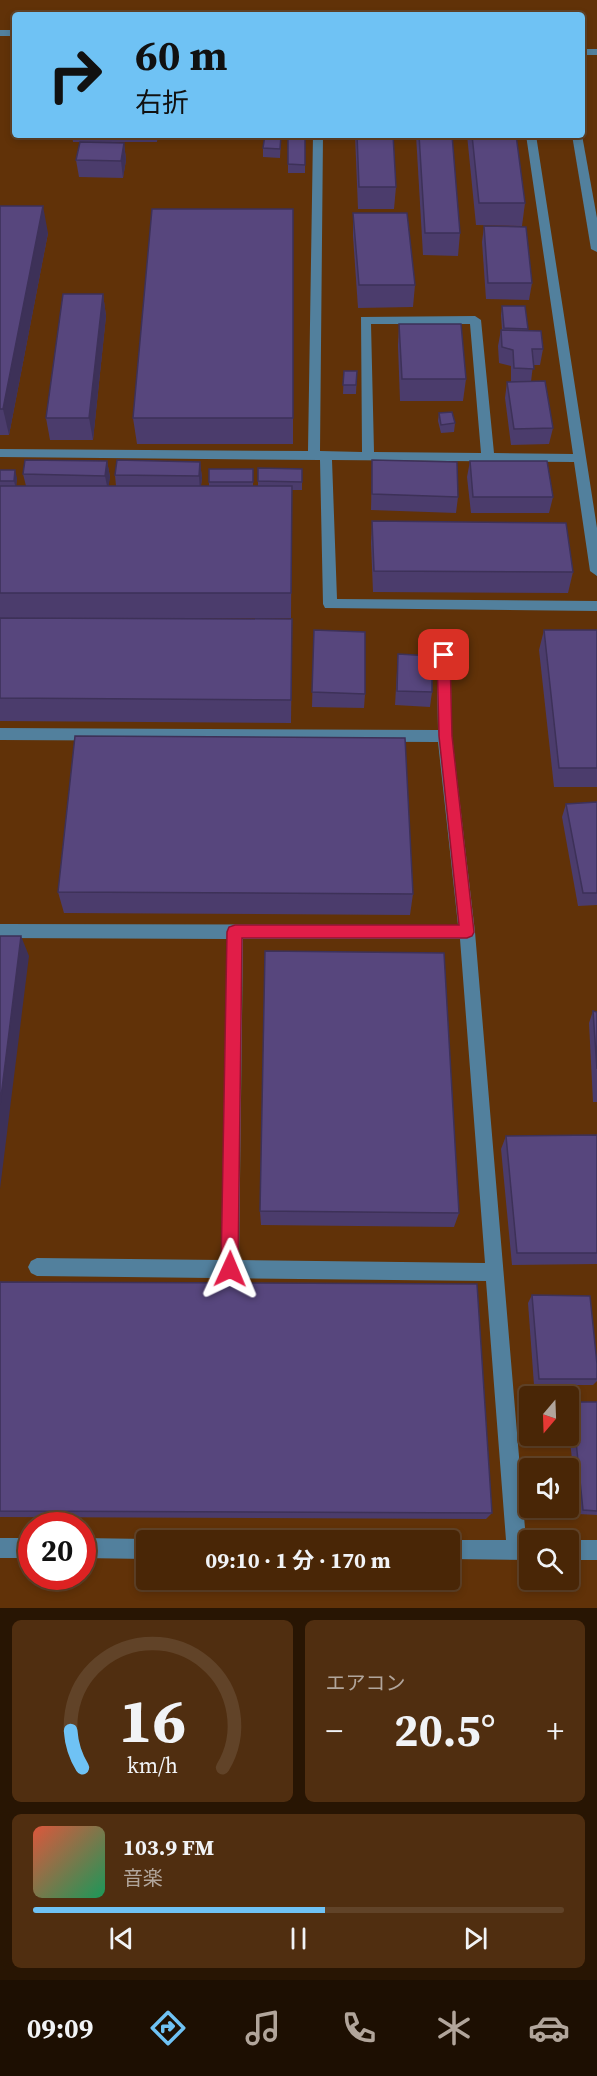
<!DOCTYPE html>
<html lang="ja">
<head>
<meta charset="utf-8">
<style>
  :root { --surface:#492606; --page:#502e10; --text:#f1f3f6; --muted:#b1a59b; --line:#614328; --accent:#6fc2f4 }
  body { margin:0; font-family:"Source Serif 4","Noto Sans JP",serif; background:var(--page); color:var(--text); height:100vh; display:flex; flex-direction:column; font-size:22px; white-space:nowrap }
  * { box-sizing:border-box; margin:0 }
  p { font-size:20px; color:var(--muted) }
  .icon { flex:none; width:33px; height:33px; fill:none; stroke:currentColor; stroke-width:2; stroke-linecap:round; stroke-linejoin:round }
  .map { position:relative; height:1608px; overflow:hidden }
  .side { display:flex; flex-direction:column; gap:12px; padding:12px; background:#281503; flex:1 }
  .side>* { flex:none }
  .top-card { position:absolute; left:12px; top:12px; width:573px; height:126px; border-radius:6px; box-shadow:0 3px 9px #0003,0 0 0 2px var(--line); background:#6fc2f4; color:#111; overflow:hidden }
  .needle { width:39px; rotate:199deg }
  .tools { position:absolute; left:519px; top:1386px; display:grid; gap:12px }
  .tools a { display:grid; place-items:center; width:60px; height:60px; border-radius:6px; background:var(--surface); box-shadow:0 3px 9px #0003,0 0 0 2px var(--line); font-size:30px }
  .speed { position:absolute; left:18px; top:1512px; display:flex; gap:12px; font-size:30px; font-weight:700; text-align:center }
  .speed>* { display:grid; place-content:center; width:78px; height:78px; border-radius:50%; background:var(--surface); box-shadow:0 3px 9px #0003,0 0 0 2px var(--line); line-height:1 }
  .speed .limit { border:9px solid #d22; background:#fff; color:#111 }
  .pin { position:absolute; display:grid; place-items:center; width:51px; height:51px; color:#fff; margin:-26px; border-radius:12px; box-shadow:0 3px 9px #0006 }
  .me { position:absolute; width:66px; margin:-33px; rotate:1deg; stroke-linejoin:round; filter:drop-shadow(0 0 4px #0008) }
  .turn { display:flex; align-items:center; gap:21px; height:126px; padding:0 24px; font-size:27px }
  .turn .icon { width:78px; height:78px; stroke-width:2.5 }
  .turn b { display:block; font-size:42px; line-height:51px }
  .big { font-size:45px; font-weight:700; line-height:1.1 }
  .side .tile { flex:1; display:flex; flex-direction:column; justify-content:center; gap:9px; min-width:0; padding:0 21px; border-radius:9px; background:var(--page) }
  .side .dial { align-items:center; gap:0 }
  .dial svg { height:156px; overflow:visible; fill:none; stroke:var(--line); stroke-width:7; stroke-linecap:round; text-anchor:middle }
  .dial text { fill:var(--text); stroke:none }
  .song { display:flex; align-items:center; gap:18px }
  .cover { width:72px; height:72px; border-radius:9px; background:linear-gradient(135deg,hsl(10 70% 55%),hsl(150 70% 35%)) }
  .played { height:6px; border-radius:3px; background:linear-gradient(90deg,var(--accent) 55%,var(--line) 55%) }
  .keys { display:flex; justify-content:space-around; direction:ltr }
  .heat { display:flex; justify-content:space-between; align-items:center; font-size:33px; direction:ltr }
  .side .tiles { flex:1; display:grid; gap:12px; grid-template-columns:1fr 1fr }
  .tile:last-child { grid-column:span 2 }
  .trip { position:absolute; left:136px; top:1530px; width:324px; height:60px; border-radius:6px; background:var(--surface); box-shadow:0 3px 9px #0003,0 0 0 2px var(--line); font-weight:700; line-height:60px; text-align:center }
  .menu { display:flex; height:96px; justify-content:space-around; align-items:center; background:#1d0f02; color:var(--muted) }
  .menu .icon { width:42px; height:42px }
  .menu .selected { color:var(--accent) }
  .menu b { font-size:27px; color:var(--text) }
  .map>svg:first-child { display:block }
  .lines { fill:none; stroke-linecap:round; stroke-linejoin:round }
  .minor { fill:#52809d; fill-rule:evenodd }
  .wall { fill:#4b3c6c }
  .shaded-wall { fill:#3d3158 }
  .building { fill:#57467d; stroke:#3d3158; stroke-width:1.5 }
  .route { fill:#e11d48; stroke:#92132f; stroke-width:1.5 }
</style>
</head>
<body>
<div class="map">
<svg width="597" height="1608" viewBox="0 0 597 1608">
  <rect width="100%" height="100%" fill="#613208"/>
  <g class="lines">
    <!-- minor -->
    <g class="minor">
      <rect x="0" y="30" width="15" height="6"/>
      <rect x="582" y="49" width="15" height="6"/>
      <path d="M313,135H323L320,451L362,452L361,317L475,316L481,320L494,453L573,454L526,135H536L597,528V576L590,571L574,462L332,460L337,599L597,601V611L325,608L323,604L320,460L0,457V449L308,451ZM371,324H470L481,453L374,452Z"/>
      <polygon points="572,135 582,135 597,218 597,252 591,249"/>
      <path d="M443,629L450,634L452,736L475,932L526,1540H531H530V1560L450,1559V1540H446H506L486,1281L37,1276L31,1273L28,1267L31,1261L37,1258L221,1260L227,939L0,938V924L458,925L438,742L0,740V728L438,730L436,634ZM243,939H460L485,1263L239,1260Z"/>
      <rect x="0" y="1538" width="32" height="20"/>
      <polygon points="82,1538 147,1539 151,1540 147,1540 147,1559 82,1558"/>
      <polygon points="567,1540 597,1540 597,1560 568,1560 568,1540"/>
    </g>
  </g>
  <!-- wall -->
  <g class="wall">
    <polygon points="72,135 158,135 157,142 73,142"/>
    <rect x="288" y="135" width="17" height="38"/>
    <polygon points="355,135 393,135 396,187 394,209 358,209"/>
    <polygon points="416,135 452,135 460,233 458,256 423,255"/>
    <polygon points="467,135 516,135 525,203 522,226 476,225"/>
    <polygon points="281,136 280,158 263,157 263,148"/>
    <polygon points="124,143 126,160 123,178 79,177 76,160"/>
    <polygon points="0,206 48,233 9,435 0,435"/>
    <polygon points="293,209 293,444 137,444 133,418"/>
    <polygon points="353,213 415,285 413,307 358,308 353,236"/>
    <polygon points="484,226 532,283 529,300 486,299 482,242"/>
    <polygon points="103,294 106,316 93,440 50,440 46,418"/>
    <polygon points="502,306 528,329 527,331 543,349 540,365 533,365 531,382 553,428 549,444 511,445 505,398 507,382 511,382 511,366 499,363 498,346 501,330 502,330 501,315"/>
    <polygon points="399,324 466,379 463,401 400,401 398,346"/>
    <polygon points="344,371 357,371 356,394 343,394"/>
    <polygon points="439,413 455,423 454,432 441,433 438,421"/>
    <polygon points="372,460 458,497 456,513 371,510"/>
    <polygon points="107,461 110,477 108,486 116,486 115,475 200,462 202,478 201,486 209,486 209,469 253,469 253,486 258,486 258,468 302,469 302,490 292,490 291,618 0,618 0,470 17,478 16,486 26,486 23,474"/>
    <polygon points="470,461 553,497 549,513 471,513 467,477"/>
    <polygon points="372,521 573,572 568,593 373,592 371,543"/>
    <polygon points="0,618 292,644 291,723 0,721"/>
    <polygon points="314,630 365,694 364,708 312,707"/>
    <polygon points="544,630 597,630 597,787 554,787 539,650"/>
    <polygon points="398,654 432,692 430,707 395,705"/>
    <polygon points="597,802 597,905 578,906 562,817 566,804"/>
    <polygon points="58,892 413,894 410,915 64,913"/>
    <polygon points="593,1011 597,1012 597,1102 593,1102 589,1023"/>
    <polygon points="597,1135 597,1264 512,1265 501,1149 506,1136"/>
    <polygon points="260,1211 459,1213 454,1227 261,1225"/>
    <polygon points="0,1282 492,1513 486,1519 0,1517"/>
    <polygon points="532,1295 597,1364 597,1381 593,1385 534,1385 528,1303"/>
    <polygon points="572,1402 597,1402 597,1515 578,1514 568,1423 568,1406"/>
  </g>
  <!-- shaded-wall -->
  <g class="shaded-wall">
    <polygon points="124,143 126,160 123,178 121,161"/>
    <polygon points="43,206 48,233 9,435 3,409"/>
    <polygon points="103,294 106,316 93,440 89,418"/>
    <polygon points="107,461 110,477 108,491 105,476"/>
    <polygon points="200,462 202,478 200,492 199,476"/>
    <polygon points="15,470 17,478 16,489 14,481"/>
    <polygon points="21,936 29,956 0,1189 0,1105"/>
  </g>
  <!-- building -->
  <g class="building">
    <polygon points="265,135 281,136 280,149 263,148"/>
    <polygon points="288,135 305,135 305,165 288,164"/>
    <polygon points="357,135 393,135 396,187 359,187"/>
    <polygon points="419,135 452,135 460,233 425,233"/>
    <polygon points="472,135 516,135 525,203 479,203"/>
    <polygon points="80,142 124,143 121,161 76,160"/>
    <polygon points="0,206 43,206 3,409 0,409"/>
    <polygon points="152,209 293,209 293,418 133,418"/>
    <polygon points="353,213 407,213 415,285 359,285"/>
    <polygon points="484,226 526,227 532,283 488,283"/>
    <polygon points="63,294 103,294 89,418 46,418"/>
    <polygon points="502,306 525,306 528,329 504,328"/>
    <polygon points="399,324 461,324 466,379 402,379"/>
    <polygon points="501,330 541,331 543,349 532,349 534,369 514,368 513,350 502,347"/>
    <polygon points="344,371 357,371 356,385 343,385"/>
    <polygon points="545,381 553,428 514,429 507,382"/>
    <polygon points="452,412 455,423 441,425 439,413"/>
    <polygon points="25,460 107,461 105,476 23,474"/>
    <polygon points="117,460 200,462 199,476 115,475"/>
    <polygon points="372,460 457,462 458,497 372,494"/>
    <polygon points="470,461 547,461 553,497 473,497"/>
    <polygon points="258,468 302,469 302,482 258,481"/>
    <rect x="209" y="469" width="44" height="13"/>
    <polygon points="0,470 15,470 14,481 0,481"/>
    <polygon points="0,486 292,486 291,593 0,593"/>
    <polygon points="372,521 566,523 573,572 374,571"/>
    <polygon points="0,618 292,619 291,700 0,698"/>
    <polygon points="314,630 365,632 365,694 312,692"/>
    <polygon points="544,630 597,630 597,768 559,768"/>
    <polygon points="398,654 432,656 432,692 397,691"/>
    <polygon points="75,736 405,738 413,894 58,892"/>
    <polygon points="597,802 597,893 583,893 566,804"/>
    <polygon points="0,936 21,936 0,1105"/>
    <polygon points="265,951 444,953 459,1213 260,1211"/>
    <polygon points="593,1011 597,1012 597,1069"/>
    <polygon points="597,1135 597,1253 517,1253 506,1136"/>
    <polygon points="0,1282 477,1284 492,1513 0,1511"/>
    <polygon points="532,1295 590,1296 597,1364 597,1379 539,1379"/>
    <polygon points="572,1402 597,1402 597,1511 583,1510"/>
  </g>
  <!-- route -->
  <polygon class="route" points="444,650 450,655 452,736 474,932 472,936 467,938 242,938 238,1269 236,1275 230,1277 224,1275 221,1269 227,932 229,927 235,925 459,925 439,736 437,655"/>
</svg>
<div class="tools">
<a><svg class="needle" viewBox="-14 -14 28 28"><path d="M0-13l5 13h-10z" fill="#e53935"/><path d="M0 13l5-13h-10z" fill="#b1a59b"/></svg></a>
<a><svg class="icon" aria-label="sound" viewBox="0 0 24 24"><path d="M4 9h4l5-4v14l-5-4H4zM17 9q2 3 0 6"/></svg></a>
<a><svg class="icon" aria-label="search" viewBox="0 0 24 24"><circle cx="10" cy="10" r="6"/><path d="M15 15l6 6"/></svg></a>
</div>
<div class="speed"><div class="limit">20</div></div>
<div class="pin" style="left:444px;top:655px;background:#d93025"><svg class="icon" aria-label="arrive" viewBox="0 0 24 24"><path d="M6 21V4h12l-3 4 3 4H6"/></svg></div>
<svg class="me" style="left:230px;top:1269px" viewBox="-20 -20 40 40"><path d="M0-17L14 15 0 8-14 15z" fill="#e11d48" stroke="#fff" stroke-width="4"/></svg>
<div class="trip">09:10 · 1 分 · 170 m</div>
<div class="top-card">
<div class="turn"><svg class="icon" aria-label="right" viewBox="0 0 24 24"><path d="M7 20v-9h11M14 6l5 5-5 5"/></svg><div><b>60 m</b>右折</div></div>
</div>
</div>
<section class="side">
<div class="tiles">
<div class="tile dial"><svg viewBox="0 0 100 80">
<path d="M14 69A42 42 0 1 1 86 69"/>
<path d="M14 69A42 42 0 0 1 8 50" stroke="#6fc2f4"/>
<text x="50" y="56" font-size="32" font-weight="700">16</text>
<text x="50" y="72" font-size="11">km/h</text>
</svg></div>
<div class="tile"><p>エアコン</p>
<div class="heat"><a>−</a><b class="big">20.5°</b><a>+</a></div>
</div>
<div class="tile">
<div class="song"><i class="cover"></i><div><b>103.9 FM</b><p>音楽</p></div></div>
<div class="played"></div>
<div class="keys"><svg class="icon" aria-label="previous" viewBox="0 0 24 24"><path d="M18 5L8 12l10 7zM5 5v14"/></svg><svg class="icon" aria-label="pause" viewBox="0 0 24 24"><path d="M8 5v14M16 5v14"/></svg><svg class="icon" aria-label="next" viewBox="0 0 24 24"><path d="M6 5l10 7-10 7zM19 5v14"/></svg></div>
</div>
</div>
</section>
<nav class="menu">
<b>09:09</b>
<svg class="icon selected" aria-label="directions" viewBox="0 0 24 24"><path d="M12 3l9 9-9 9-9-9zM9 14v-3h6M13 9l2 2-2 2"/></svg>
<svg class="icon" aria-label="music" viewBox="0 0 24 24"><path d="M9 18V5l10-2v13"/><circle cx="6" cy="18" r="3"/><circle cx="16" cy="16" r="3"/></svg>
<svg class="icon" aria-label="phone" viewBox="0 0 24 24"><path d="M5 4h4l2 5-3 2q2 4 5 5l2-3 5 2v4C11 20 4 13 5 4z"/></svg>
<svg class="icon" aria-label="climate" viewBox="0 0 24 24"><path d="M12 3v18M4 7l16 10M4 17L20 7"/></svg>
<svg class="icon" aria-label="car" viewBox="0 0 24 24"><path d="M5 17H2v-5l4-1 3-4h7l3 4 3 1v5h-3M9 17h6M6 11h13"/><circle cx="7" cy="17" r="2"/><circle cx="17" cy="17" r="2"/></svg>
</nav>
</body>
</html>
